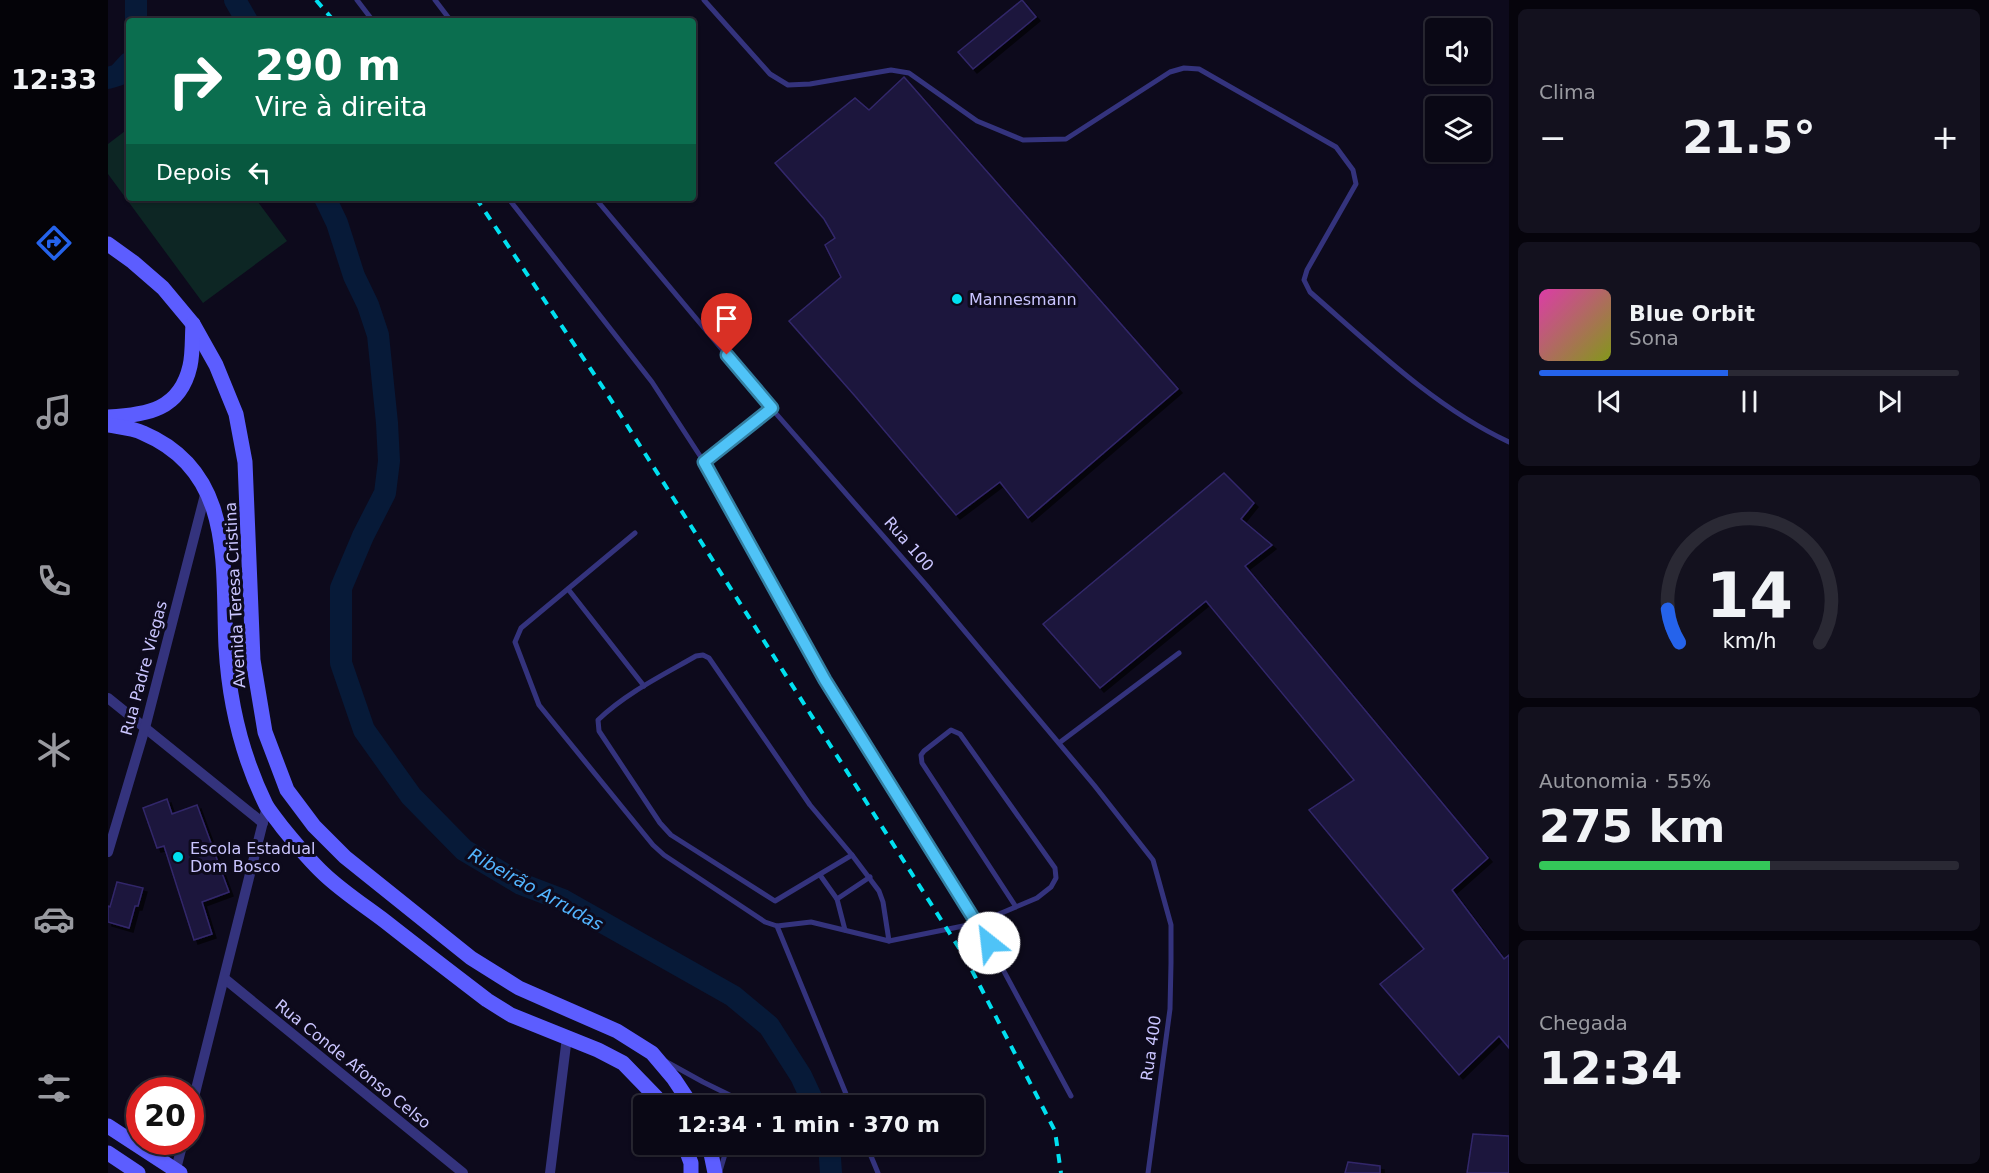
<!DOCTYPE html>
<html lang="pt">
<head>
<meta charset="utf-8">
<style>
  :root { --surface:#0a0815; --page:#13111e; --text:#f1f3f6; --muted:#999aa0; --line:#2a2934; --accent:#2563eb }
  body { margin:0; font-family:"DejaVu Sans",sans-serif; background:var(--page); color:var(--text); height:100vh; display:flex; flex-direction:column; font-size:22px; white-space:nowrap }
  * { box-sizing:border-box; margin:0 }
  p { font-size:20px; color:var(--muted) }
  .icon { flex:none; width:33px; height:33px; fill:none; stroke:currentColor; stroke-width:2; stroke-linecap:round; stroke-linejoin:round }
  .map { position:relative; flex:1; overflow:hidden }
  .details { display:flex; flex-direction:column; gap:9px; padding:9px; background:#06040c; width:480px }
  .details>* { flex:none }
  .banner { position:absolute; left:18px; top:18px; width:570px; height:183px; border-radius:6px; box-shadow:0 2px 4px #0004,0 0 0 2px var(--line); background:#0b6e4f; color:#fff; overflow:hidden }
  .buttons { position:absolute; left:1317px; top:18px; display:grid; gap:12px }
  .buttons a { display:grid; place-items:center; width:66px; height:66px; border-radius:6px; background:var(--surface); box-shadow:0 2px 4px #0004,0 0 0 2px var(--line); font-size:30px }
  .speed { position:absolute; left:18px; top:1077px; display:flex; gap:12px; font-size:30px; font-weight:700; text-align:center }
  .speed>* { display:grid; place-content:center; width:78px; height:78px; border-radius:50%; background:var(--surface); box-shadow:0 2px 4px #0004,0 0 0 2px var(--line); line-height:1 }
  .speed .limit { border:9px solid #d22; background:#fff; color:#111 }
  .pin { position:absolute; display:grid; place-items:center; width:51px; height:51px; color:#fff; margin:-62px -26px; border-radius:50% 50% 50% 0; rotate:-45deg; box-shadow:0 0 6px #0007 }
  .pin .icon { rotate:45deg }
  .me { position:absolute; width:66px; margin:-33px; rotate:331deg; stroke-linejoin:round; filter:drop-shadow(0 0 4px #0008) }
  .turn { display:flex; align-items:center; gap:21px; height:126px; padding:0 30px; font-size:27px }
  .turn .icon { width:78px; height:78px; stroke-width:2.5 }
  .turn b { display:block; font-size:42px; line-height:51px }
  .then { display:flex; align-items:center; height:57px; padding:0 30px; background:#0003; gap:12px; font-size:22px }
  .big { font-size:45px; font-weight:600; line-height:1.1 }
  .details .card { flex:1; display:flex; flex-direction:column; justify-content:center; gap:9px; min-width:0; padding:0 21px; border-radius:9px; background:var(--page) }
  .details .dial { align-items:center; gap:0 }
  .dial svg { height:156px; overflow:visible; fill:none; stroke:var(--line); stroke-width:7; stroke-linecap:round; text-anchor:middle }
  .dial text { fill:var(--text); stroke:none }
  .song { display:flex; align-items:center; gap:18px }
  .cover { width:72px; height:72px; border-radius:9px; background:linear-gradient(135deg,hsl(320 70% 55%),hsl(70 70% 35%)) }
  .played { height:6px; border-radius:3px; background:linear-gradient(90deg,var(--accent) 45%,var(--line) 45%) }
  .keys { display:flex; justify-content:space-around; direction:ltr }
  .heat { display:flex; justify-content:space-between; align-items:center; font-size:33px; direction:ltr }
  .charge { height:9px; border-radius:4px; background:linear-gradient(90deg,#34c759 55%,var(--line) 0) }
  .trip { position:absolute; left:525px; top:1095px; width:351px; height:60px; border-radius:6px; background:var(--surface); box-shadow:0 2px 4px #0004,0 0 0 2px var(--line); font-weight:600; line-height:60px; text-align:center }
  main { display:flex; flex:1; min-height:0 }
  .dock { display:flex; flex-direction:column; width:108px; justify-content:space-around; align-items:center; background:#040308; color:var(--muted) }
  .dock .icon { width:42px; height:42px }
  .dock .on { color:var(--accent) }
  .dock b { font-size:27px; color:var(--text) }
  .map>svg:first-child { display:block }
  .pitch { fill:#0d2624 }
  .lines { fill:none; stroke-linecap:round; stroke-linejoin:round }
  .river { stroke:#071a38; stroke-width:22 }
  .building { fill:#1c163d; stroke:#32276a; stroke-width:1.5; filter:url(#shadow) }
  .service { stroke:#34337d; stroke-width:5 }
  .minor { stroke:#34337d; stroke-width:10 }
  .secondary { stroke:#5c5dff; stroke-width:15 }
  .rail { stroke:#00e0f0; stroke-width:4; stroke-dasharray:9 8; stroke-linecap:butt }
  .route-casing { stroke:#337fa1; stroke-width:15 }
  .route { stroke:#4fc3f7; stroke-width:10 }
  .poi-dot { fill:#00e0f0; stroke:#0d0a1c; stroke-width:2 }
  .labels { text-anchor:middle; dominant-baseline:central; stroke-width:6; stroke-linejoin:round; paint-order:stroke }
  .poi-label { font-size:16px; fill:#cac5ff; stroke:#0d0a1c; text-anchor:start }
  .street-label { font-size:16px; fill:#cac5ff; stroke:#0d0a1c }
  .water-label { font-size:18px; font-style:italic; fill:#53b5ff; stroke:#0d0a1c }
</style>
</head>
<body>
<main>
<nav class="dock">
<b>12:33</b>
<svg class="icon on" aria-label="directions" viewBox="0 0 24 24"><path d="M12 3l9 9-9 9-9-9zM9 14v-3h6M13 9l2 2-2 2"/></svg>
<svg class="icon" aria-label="music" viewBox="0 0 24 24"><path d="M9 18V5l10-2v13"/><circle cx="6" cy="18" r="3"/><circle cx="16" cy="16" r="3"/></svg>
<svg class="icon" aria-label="phone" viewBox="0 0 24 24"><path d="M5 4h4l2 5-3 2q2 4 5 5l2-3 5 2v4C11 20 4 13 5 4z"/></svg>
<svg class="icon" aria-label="climate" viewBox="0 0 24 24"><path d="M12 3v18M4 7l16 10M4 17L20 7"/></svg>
<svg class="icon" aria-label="car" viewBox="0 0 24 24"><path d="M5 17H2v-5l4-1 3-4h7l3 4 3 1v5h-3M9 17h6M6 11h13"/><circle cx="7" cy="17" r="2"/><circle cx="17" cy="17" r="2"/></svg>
<svg class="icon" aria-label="filters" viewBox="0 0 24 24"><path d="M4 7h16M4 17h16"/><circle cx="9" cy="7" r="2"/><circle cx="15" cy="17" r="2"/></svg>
</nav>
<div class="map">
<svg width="1401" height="1173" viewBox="0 0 1401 1173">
  <defs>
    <filter id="shadow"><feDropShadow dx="4" dy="4" stdDeviation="0" flood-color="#0009"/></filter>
  </defs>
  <rect width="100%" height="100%" fill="#0d0a1c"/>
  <!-- pitch -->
  <polygon class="pitch" points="21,128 21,198 147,198 179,241 95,303 0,174 0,144"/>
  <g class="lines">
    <!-- river -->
    <g class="river">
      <polyline points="28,0 28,21"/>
      <polyline points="127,0 139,21"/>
      <polyline points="0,78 10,75 21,63"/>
      <polyline points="217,198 229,223 246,276 260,305 270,335 279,423 281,461 277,493 255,536 233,588 233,663 256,730 303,796 356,850 413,884 455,900 625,996 661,1026 693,1076 707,1106"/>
      <polyline points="721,1144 723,1173"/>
    </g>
  </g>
  <!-- building -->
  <g class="building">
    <polygon points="914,0 928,17 865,69 850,52"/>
    <polygon points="796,77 1070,389 920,518 892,482 848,515 747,396 681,321 733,277 717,245 727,238 716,219 667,163 747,98 761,110"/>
    <polygon points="1116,473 1146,503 1133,519 1164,545 1137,566 1380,858 1344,890 1396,959 1401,955 1401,1048 1391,1036 1351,1075 1272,984 1316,949 1201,810 1246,780 1098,601 992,688 935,624"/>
    <polygon points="59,799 64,814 89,805 121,892 94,902 104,934 86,940 56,846 49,848 35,808"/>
    <polygon points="9,882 35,888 30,906 27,906 21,928 0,922 0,906 2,907"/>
    <polygon points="1365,1134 1401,1136 1401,1173 1359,1173"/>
    <polygon points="1240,1162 1272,1166 1272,1173 1237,1173"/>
  </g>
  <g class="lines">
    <!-- service -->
    <g class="service">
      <polyline points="249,0 265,21"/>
      <polyline points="327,0 343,21"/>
      <path d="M596,0L662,74L680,85L702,84L783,70L801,73L869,121L915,140L958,139L1062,72L1076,68L1091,69L1228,147L1245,170L1248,184L1199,270L1196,280L1202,292C1264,346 1326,407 1401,442"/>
      <polyline points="400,198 544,382 596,462 717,680 870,923 963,1096"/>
      <polyline points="487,198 664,409 818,585 986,785 1045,860 1063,925 1063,963 1062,1009 1040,1173"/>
      <polyline points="596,462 664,409"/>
      <polyline points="527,533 413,628 407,642 431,705 545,845 556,855 657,922 669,926 703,922 781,941 870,923 929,898 943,887 948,878 947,868 852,734 843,730 816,751 813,755 814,763 908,907"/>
      <polyline points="460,589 536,686"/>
      <path d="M595,655L601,658L702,805L744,855L667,901L563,835L552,823L491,731L490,720C518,693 555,675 588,656Z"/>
      <polyline points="951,743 1071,653"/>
      <polyline points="744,855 771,891 775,902 781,941"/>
      <polyline points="712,875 729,899 737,930"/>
      <polyline points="729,899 762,877"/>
      <polyline points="669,926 743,1106"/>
      <polyline points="557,1061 595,1082 644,1106"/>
      <polyline points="758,1144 770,1173"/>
      <polyline points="612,1171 620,1144"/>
    </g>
    <!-- minor -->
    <g class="minor">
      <polyline points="0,698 155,823"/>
      <polyline points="0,852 37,728 98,491"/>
      <polyline points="117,979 355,1173"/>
      <polyline points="82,1113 159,806"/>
      <polyline points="67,1173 75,1142"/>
      <polyline points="442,1173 459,1037"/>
    </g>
    <!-- secondary -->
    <g class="secondary">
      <polyline points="0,244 25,262 55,288 85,324 108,365 128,414 137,462 145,660 157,732 179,790 206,826 237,857 363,958 411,988 509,1031 544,1053 566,1079 584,1106"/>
      <path d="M0,417C39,415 72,410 82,366C85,353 84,337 85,324"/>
      <path d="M0,425C11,427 25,428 35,433C127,472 114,565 118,647C121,701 134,756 158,805C162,812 169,820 174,827C187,843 201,860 216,874C235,892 257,906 278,922C311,948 345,974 379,1000L403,1015L490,1050L515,1063L548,1097L554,1106"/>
      <polyline points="0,1126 72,1173"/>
      <polyline points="576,1144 583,1163 583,1173"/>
      <polyline points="601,1144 607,1173"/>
      <polyline points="0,1153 30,1173"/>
    </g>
    <!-- rail -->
    <g class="rail">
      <polyline points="208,0 226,21"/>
      <polyline points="368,198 496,389 858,959 947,1131 953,1173"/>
    </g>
  </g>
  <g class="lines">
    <defs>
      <polyline id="route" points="619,355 664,408 596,462 717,680 881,943"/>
    </defs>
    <!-- route casing -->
    <use href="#route" class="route-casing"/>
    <!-- route -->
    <use href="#route" class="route"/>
  </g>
  <!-- markers -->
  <g class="poi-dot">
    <circle cx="849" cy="299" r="6"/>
    <circle cx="70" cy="857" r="6"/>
  </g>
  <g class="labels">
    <!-- poi labels -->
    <g class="poi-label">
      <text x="861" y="299">Mannesmann</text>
      <text x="82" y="848">Escola Estadual<tspan x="82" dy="18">Dom Bosco</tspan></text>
    </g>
    <!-- street labels -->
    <g class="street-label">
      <text transform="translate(801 544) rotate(49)">Rua 100</text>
      <text transform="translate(127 595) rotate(-93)">Avenida Teresa Cristina</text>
      <text transform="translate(36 668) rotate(-75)">Rua Padre Viegas</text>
      <text transform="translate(1043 1048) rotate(-82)">Rua 400</text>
      <text transform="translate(245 1064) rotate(39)">Rua Conde Afonso Celso</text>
    </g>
    <!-- water labels -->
    <g class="water-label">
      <text transform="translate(428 889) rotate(29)">Ribeirão Arrudas</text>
    </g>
  </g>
</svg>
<div class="buttons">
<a><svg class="icon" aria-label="sound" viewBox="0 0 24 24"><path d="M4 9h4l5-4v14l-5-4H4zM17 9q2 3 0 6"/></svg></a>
<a><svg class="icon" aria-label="layers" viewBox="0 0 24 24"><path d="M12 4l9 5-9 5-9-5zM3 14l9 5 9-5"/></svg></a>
</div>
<div class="speed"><div class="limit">20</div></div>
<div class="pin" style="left:619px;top:355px;background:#d93025"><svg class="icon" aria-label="arrive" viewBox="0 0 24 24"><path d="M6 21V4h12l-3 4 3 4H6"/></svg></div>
<svg class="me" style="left:881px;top:943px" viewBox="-20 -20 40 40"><circle r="19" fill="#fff"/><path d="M0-13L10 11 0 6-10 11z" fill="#4fc3f7"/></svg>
<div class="trip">12:34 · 1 min · 370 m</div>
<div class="banner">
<div class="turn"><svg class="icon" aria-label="right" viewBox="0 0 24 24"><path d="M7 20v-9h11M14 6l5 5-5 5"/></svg><div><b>290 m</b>Vire à direita</div></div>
<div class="then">Depois<svg class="icon" aria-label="left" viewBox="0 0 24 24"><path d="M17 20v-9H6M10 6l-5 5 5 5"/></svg></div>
</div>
</div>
<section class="details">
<div class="card"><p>Clima</p>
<div class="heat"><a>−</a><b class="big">21.5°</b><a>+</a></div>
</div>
<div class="card">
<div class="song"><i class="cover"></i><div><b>Blue Orbit</b><p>Sona</p></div></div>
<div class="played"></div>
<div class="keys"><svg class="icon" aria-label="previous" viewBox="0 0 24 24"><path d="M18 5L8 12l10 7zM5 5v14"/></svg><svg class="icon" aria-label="pause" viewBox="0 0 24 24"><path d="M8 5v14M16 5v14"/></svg><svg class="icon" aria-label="next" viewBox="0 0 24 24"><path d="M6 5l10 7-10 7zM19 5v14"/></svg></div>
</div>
<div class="card dial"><svg viewBox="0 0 100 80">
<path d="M14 69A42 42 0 1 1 86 69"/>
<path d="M14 69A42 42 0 0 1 8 52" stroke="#2563eb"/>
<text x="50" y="56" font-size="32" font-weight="700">14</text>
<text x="50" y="72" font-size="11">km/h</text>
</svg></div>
<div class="card"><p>Autonomia · 55%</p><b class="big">275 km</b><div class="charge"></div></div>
<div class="card"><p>Chegada</p><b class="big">12:34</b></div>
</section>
</main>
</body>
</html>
